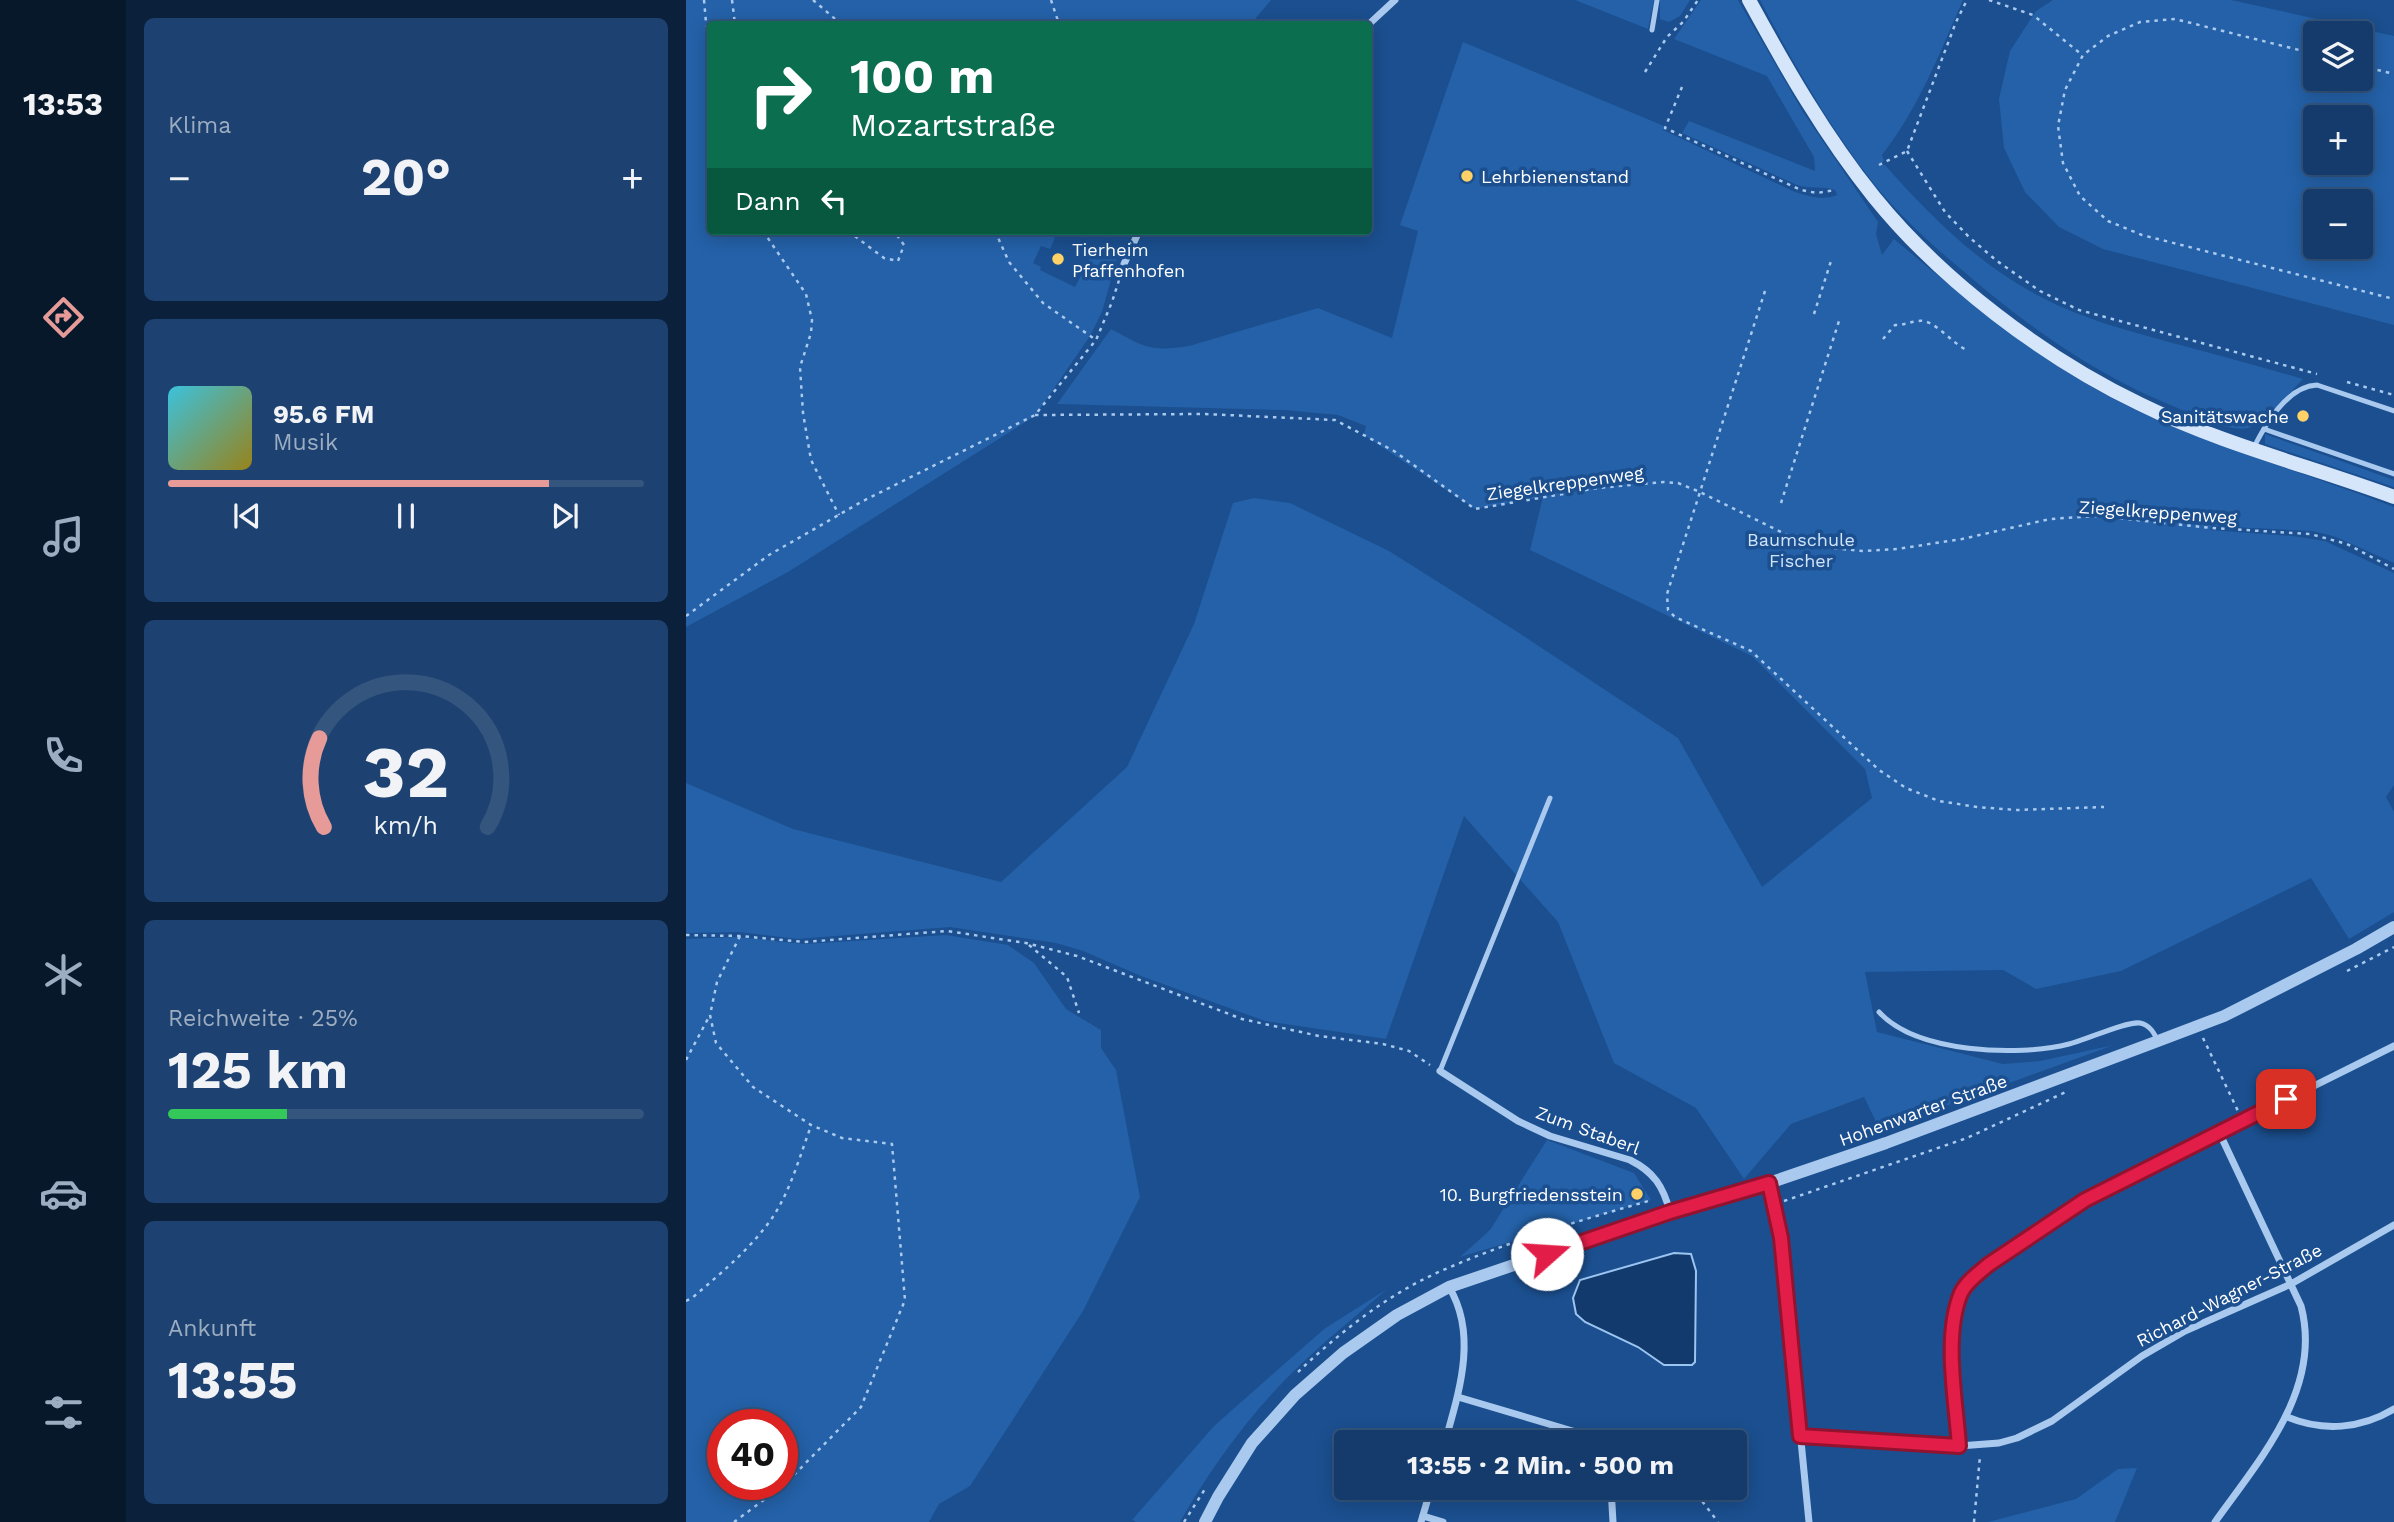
<!DOCTYPE html>
<html lang="de">
<head>
<meta charset="utf-8">
<style>
  :root { --surface:#143b6b; --page:#1d4271; --text:#f1f3f6; --muted:#9dadc1; --line:#33557e; --accent:#e69b98 }
  body { margin:0; font-family:"Work Sans",sans-serif; background:var(--page); color:var(--text); height:100vh; display:flex; flex-direction:column; font-size:26px; white-space:nowrap }
  * { box-sizing:border-box; margin:0 }
  p { font-size:23px; color:var(--muted) }
  .icon { flex:none; width:38px; height:38px; fill:none; stroke:currentColor; stroke-width:2; stroke-linecap:round; stroke-linejoin:round }
  .map { position:relative; flex:1; overflow:hidden }
  .details { display:flex; flex-direction:column; gap:18px; padding:18px; background:#0b203b; width:560px }
  .details>* { flex:none }
  .banner { position:absolute; left:21px; top:21px; width:665px; height:214px; border-radius:7px; box-shadow:0 4px 18px #0003,0 0 0 2px var(--line); background:#0b6e4f; color:#fff; overflow:hidden }
  .tools { position:absolute; left:1617px; top:21px; display:grid; gap:14px }
  .tools a { display:grid; place-items:center; width:70px; height:70px; border-radius:7px; background:var(--surface); box-shadow:0 4px 18px #0003,0 0 0 2px var(--line); font-size:35px }
  .speed { position:absolute; left:21px; top:1409px; display:flex; gap:14px; font-size:35px; font-weight:700; text-align:center }
  .speed>* { display:grid; place-content:center; width:91px; height:91px; border-radius:50%; background:var(--surface); box-shadow:0 4px 18px #0003,0 0 0 2px var(--line); line-height:1 }
  .speed .limit { border:10px solid #d22; background:#fff; color:#111 }
  .pin { position:absolute; display:grid; place-items:center; width:60px; height:60px; color:#fff; margin:-30px; border-radius:14px; box-shadow:0 4px 10px #0006 }
  .me { position:absolute; width:77px; margin:-38px; rotate:71deg; stroke-linejoin:round; filter:drop-shadow(0 0 5px #0008) }
  .turn { display:flex; align-items:center; gap:24px; height:147px; padding:0 28px; font-size:32px }
  .turn .icon { width:91px; height:91px; stroke-width:2.5 }
  .turn b { display:block; font-size:49px; line-height:60px }
  .then { display:flex; align-items:center; height:66px; padding:0 28px; background:#0003; gap:14px; font-size:26px }
  .big { font-size:52px; font-weight:700; line-height:1.1 }
  .details .widget { flex:1; display:flex; flex-direction:column; justify-content:center; gap:10px; min-width:0; padding:0 24px; border-radius:10px; background:var(--page) }
  .details .dial { align-items:center; gap:0 }
  .dial svg { height:182px; overflow:visible; fill:none; stroke:var(--line); stroke-width:7; stroke-linecap:round; text-anchor:middle }
  .dial text { fill:var(--text); stroke:none }
  .song { display:flex; align-items:center; gap:21px }
  .cover { width:84px; height:84px; border-radius:10px; background:linear-gradient(135deg,hsl(190 70% 55%),hsl(50 70% 35%)) }
  .played { height:7px; border-radius:4px; background:linear-gradient(90deg,var(--accent) 80%,var(--line) 80%) }
  .keys { display:flex; justify-content:space-around; direction:ltr }
  .heat { display:flex; justify-content:space-between; align-items:center; font-size:38px; direction:ltr }
  .charge { height:10px; border-radius:5px; background:linear-gradient(90deg,#34c759 25%,var(--line) 0) }
  .trip { position:absolute; left:648px; top:1430px; width:413px; height:70px; border-radius:7px; background:var(--surface); box-shadow:0 4px 18px #0003,0 0 0 2px var(--line); font-weight:700; line-height:70px; text-align:center }
  main { display:flex; flex:1; min-height:0 }
  .menu { display:flex; flex-direction:column; width:126px; justify-content:space-around; align-items:center; background:#08182b; color:var(--muted) }
  .menu .icon { width:49px; height:49px }
  .menu .selected { color:var(--accent) }
  .menu b { font-size:32px; color:var(--text) }
  .map>svg:first-child { display:block }
  .green { fill:#2461a8; fill-rule:evenodd }
  .water { fill:#123a6d; stroke:#9cc4f0; stroke-width:2 }
  .lines { fill:none; stroke-linecap:round; stroke-linejoin:round }
  .path { stroke:#a9c9ee; stroke-width:2.5; stroke-dasharray:3.5 5; stroke-linecap:butt }
  .service { stroke:#a9c9ee; stroke-width:5 }
  .minor { stroke:#a9c9ee; stroke-width:7 }
  .tertiary { stroke:#a9c9ee; stroke-width:12 }
  .secondary { stroke:#d6e6fa; stroke-width:14 }
  .route-casing { stroke:#92132f; stroke-width:18 }
  .route { stroke:#e11d48; stroke-width:12 }
  .poi-dot { fill:#ffd166; stroke:#1b4f8f; stroke-width:2.5 }
  .labels { text-anchor:middle; dominant-baseline:central; stroke-width:7; stroke-linejoin:round; paint-order:stroke }
  .poi-label { font-size:18px; fill:#fff; stroke:#1b4f8f; text-anchor:start }
  .street-label { font-size:18px; fill:#fff; stroke:#1b4f8f }
  .park-label { font-size:18px; fill:#cfe3fa; stroke:#1b4f8f }
</style>
</head>
<body>
<main>
<nav class="menu">
<b>13:53</b>
<svg class="icon selected" aria-label="directions" viewBox="0 0 24 24"><path d="M12 3l9 9-9 9-9-9zM9 14v-3h6M13 9l2 2-2 2"/></svg>
<svg class="icon" aria-label="music" viewBox="0 0 24 24"><path d="M9 18V5l10-2v13"/><circle cx="6" cy="18" r="3"/><circle cx="16" cy="16" r="3"/></svg>
<svg class="icon" aria-label="phone" viewBox="0 0 24 24"><path d="M5 4h4l2 5-3 2q2 4 5 5l2-3 5 2v4C11 20 4 13 5 4z"/></svg>
<svg class="icon" aria-label="climate" viewBox="0 0 24 24"><path d="M12 3v18M4 7l16 10M4 17L20 7"/></svg>
<svg class="icon" aria-label="car" viewBox="0 0 24 24"><path d="M5 17H2v-5l4-1 3-4h7l3 4 3 1v5h-3M9 17h6M6 11h13"/><circle cx="7" cy="17" r="2"/><circle cx="17" cy="17" r="2"/></svg>
<svg class="icon" aria-label="filters" viewBox="0 0 24 24"><path d="M4 7h16M4 17h16"/><circle cx="9" cy="7" r="2"/><circle cx="15" cy="17" r="2"/></svg>
</nav>
<section class="details">
<div class="widget"><p>Klima</p>
<div class="heat"><a>−</a><b class="big">20°</b><a>+</a></div>
</div>
<div class="widget">
<div class="song"><i class="cover"></i><div><b>95.6 FM</b><p>Musik</p></div></div>
<div class="played"></div>
<div class="keys"><svg class="icon" aria-label="previous" viewBox="0 0 24 24"><path d="M18 5L8 12l10 7zM5 5v14"/></svg><svg class="icon" aria-label="pause" viewBox="0 0 24 24"><path d="M8 5v14M16 5v14"/></svg><svg class="icon" aria-label="next" viewBox="0 0 24 24"><path d="M6 5l10 7-10 7zM19 5v14"/></svg></div>
</div>
<div class="widget dial"><svg viewBox="0 0 100 80">
<path d="M14 69A42 42 0 1 1 86 69"/>
<path d="M14 69A42 42 0 0 1 12 30" stroke="#e69b98"/>
<text x="50" y="56" font-size="32" font-weight="700">32</text>
<text x="50" y="72" font-size="11">km/h</text>
</svg></div>
<div class="widget"><p>Reichweite · 25%</p><b class="big">125 km</b><div class="charge"></div></div>
<div class="widget"><p>Ankunft</p><b class="big">13:55</b></div>
</section>
<div class="map">
<svg width="1708" height="1522" viewBox="0 0 1708 1522">
  <rect width="100%" height="100%" fill="#1b4f8f"/>
  <!-- green -->
  <g class="green">
    <path d="M0,0H585L565,24H24V231H359V233L369,238L364,249L355,246L347,263L355,267L354,270L389,287L404,258C413,262 422,256 431,258L416,312L404,336L349,416L102,572L0,627Z"/>
    <polygon points="889,0 968,0 962,29"/>
    <polygon points="974,0 1004,0 994,16 983,22 974,19"/>
    <path d="M1015,0H1052L1117,112L1192,222L1190,234L1196,255L1208,239C1284,302 1360,368 1450,410C1534,449 1622,474 1708,507V563L1650,537L1627,531L1526,526L1524,530L1607,536L1639,541L1708,573V785L1700,797L1708,812V912L1663,939L1625,878L1435,971L1350,989L1317,970L1179,972L1191,1032L1317,1064L1354,1061L1428,1045L1194,1130L1178,1097L1105,1124L1058,1179L1010,1108L928,1063L872,922L778,816L700,1039L579,1021L455,976L397,951L370,943L264,927L112,939L53,932L0,933V783L107,829L315,882L441,767L508,624L547,503L568,498L604,503L703,551L830,631L992,738L1076,887L1186,798L1179,769L1066,656L844,550L857,497L789,509L678,435L680,426L652,415L598,410L371,404L425,329C459,347 463,352 503,346L632,308L706,338L732,231L714,225L777,42L978,126L977,130L1109,192C1123,196 1136,201 1151,195L1149,190C1138,186 1124,189 1111,185L996,133L1003,121L1129,171L1128,157L1081,76L988,39Z"/>
    <path d="M1074,0H1277C1253,54 1233,108 1196,155L1198,160L1194,165H1199C1244,216 1295,267 1357,298C1397,319 1440,330 1483,342C1528,354 1572,366 1617,379C1603,393 1581,423 1562,428C1541,433 1502,412 1482,404C1407,373 1344,328 1283,276C1247,246 1214,217 1185,180C1142,125 1106,61 1074,0Z"/>
    <path d="M1367,0H1545L1708,36V325L1417,249L1373,227L1339,192L1318,148L1313,99L1324,51L1350,11ZM1629,33H1675V79H1629ZM1629,117H1675V163H1629ZM1629,201H1675V247H1629Z"/>
    <polygon points="1579,434 1708,480 1708,487 1579,444"/>
    <path d="M260,935L322,945L348,963L380,1009L415,1030V1048L430,1070L454,1197L397,1311L284,1486L253,1504L243,1522H0V939L50,937L119,944ZM37,1424H96V1484H37Z"/>
    <polygon points="861,1140 948,1173 965,1200 774,1257 804,1230"/>
    <path d="M701,1289C667,1319 631,1347 600,1379C559,1421 523,1471 494,1522H450L446,1520L528,1426L638,1329Z"/>
    <polygon points="1451,1468 1429,1522 1302,1522 1390,1499 1432,1469"/>
  </g>
  <!-- water -->
  <polygon class="water" points="988,1253 1005,1254 1010,1271 1009,1362 1006,1365 978,1365 952,1347 899,1322 890,1314 887,1298 894,1280"/>
  <g class="lines">
    <!-- path -->
    <g class="path">
      <polyline points="18,0 22,45 24,52"/>
      <polyline points="46,0 49,24"/>
      <polyline points="127,0 155,24"/>
      <polyline points="365,0 373,24"/>
      <polyline points="1303,0 1347,15 1395,54"/>
      <polyline points="1629,54 1489,19 1454,22 1422,36 1397,55 1379,90 1372,126 1377,163 1394,196 1422,221 1456,235 1708,299"/>
      <polyline points="1675,66 1708,74"/>
      <polyline points="959,72 981,37 997,22 1012,0"/>
      <polyline points="996,87 979,128 1115,190 1131,193 1149,190"/>
      <polyline points="1221,151 1259,212 1283,237 1311,261 1354,291 1393,310 1631,374"/>
      <polyline points="1193,165 1221,151 1270,22 1281,0"/>
      <polyline points="77,231 120,294 126,320 125,333 114,367 117,413 125,460 153,515"/>
      <polyline points="162,231 198,258 212,261 218,245 208,231"/>
      <polyline points="309,231 323,262 357,303 410,340"/>
      <polyline points="1079,291 981,594 982,610 989,617 1065,651 1193,770 1220,788 1253,801 1291,807 1330,810 1418,807"/>
      <polyline points="1128,314 1145,261"/>
      <path d="M1197,339L1209,325C1218,325 1224,322 1232,321C1248,318 1266,344 1281,350"/>
      <polyline points="1661,382 1708,395"/>
      <polyline points="349,415 518,414 649,420 708,451 789,509 912,488 978,482 992,483 1014,492 1101,535 1134,547 1177,551 1211,549 1276,539 1364,519 1411,516 1526,528 1624,534 1661,544 1708,569"/>
      <polyline points="1095,503 1153,321"/>
      <polyline points="0,616 83,555 177,501 349,415 410,340 426,302 435,274"/>
      <polyline points="0,935 54,936 118,942 261,931 340,943 391,956 556,1019 633,1036 697,1044 723,1051 744,1065"/>
      <polyline points="343,945 381,977 393,1013"/>
      <polyline points="1661,971 1708,947"/>
      <polyline points="1517,1038 1552,1111"/>
      <polyline points="0,1060 24,1015"/>
      <polyline points="1098,1201 1281,1138 1382,1091"/>
      <path d="M0,1301L6,1298C34,1274 62,1251 84,1221C104,1193 113,1158 125,1126"/>
      <path d="M612,1372C653,1333 702,1294 755,1271C823,1241 895,1220 966,1200"/>
      <polyline points="1006,1488 1032,1522"/>
      <polyline points="48,1522 98,1485 175,1407 219,1300 206,1144 156,1138 125,1125 67,1087 30,1043 24,1015 31,982 54,936"/>
      <polyline points="498,1522 519,1489"/>
      <polyline points="1288,1522 1294,1456"/>
    </g>
    <!-- service -->
    <g class="service">
      <polyline points="966,30 971,0"/>
      <polyline points="1578,429 1708,474"/>
      <path d="M1567,449C1579,425 1601,386 1631,385L1708,411"/>
      <path d="M1193,1012C1230,1053 1332,1057 1383,1044C1400,1040 1440,1021 1454,1023C1464,1025 1468,1033 1472,1041"/>
      <polyline points="754,1071 864,798"/>
    </g>
    <!-- minor -->
    <g class="minor">
      <polyline points="682,25 709,0"/>
      <polyline points="438,264 453,231"/>
      <path d="M754,1071L832,1121L864,1136L944,1160C968,1172 977,1186 984,1212"/>
      <polyline points="1083,1183 1095,1238 1123,1522"/>
      <polyline points="772,1397 910,1438 916,1442"/>
      <path d="M1601,1417C1637,1432 1675,1429 1708,1409"/>
      <polyline points="1114,1436 1273,1446 1313,1443 1331,1438 1366,1421 1456,1356 1499,1331 1605,1284 1708,1225"/>
      <path d="M759,1442C773,1392 792,1335 763,1287"/>
      <path d="M1273,1446C1270,1401 1257,1336 1275,1293C1280,1282 1293,1273 1302,1265L1399,1200L1708,1046"/>
      <polyline points="925,1488 927,1522"/>
      <polyline points="737,1516 757,1522"/>
      <polyline points="735,1522 745,1488"/>
      <path d="M1529,1522C1573,1460 1637,1389 1615,1306L1533,1132"/>
    </g>
    <!-- tertiary -->
    <polyline class="tertiary" points="519,1522 532,1497 566,1443 609,1395 657,1353 711,1315 763,1287 984,1212 1083,1183 1200,1143 1472,1041 1538,1016 1670,949 1708,927"/>
    <!-- secondary -->
    <path class="secondary" d="M1063,0C1100,68 1139,136 1188,197C1255,280 1358,358 1454,404C1535,444 1624,466 1708,497"/>
  </g>
  <g class="lines">
    <defs>
      <path id="route" d="M861,1254L984,1212L1083,1183L1095,1238L1114,1436L1273,1446C1270,1401 1257,1336 1275,1293C1280,1282 1293,1273 1302,1265L1399,1200L1600,1099"/>
    </defs>
    <!-- route casing -->
    <use href="#route" class="route-casing"/>
    <!-- route -->
    <use href="#route" class="route"/>
  </g>
  <!-- markers -->
  <g class="poi-dot">
    <circle cx="781" cy="176" r="7"/>
    <circle cx="372" cy="259" r="7"/>
    <circle cx="1617" cy="416" r="7"/>
    <circle cx="951" cy="1194" r="7"/>
  </g>
  <g class="labels">
    <!-- poi labels -->
    <g class="poi-label">
      <text x="795" y="176">Lehrbienenstand</text>
      <text x="386" y="249">Tierheim<tspan x="386" dy="21">Pfaffenhofen</tspan></text>
      <text x="1603" y="416" text-anchor="end">Sanitätswache</text>
      <text x="937" y="1194" text-anchor="end">10. Burgfriedensstein</text>
    </g>
    <!-- street labels -->
    <g class="street-label">
      <text transform="translate(879 483) rotate(-8)">Ziegelkreppenweg</text>
      <text transform="translate(1472 512) rotate(4)">Ziegelkreppenweg</text>
      <text transform="translate(1237 1110) rotate(-20)">Hohenwarter Straße</text>
      <text transform="translate(902 1130) rotate(20)">Zum Staberl</text>
      <text transform="translate(1543 1295) rotate(-27)">Richard-Wagner-Straße</text>
    </g>
    <!-- park labels -->
    <g class="park-label">
      <text x="1115" y="539">Baumschule<tspan x="1115" dy="21">Fischer</tspan></text>
    </g>
  </g>
</svg>
<div class="tools">
<a><svg class="icon" aria-label="layers" viewBox="0 0 24 24"><path d="M12 4l9 5-9 5-9-5zM3 14l9 5 9-5"/></svg></a>
<a>+</a>
<a>−</a>
</div>
<div class="speed"><div class="limit">40</div></div>
<div class="pin" style="left:1600px;top:1099px;background:#d93025"><svg class="icon" aria-label="arrive" viewBox="0 0 24 24"><path d="M6 21V4h12l-3 4 3 4H6"/></svg></div>
<svg class="me" style="left:861px;top:1254px" viewBox="-20 -20 40 40"><circle r="19" fill="#fff"/><path d="M0-13L10 11 0 6-10 11z" fill="#e11d48"/></svg>
<div class="trip">13:55 · 2 Min. · 500 m</div>
<div class="banner">
<div class="turn"><svg class="icon" aria-label="right" viewBox="0 0 24 24"><path d="M7 20v-9h11M14 6l5 5-5 5"/></svg><div><b>100 m</b>Mozartstraße</div></div>
<div class="then">Dann<svg class="icon" aria-label="left" viewBox="0 0 24 24"><path d="M17 20v-9H6M10 6l-5 5 5 5"/></svg></div>
</div>
</div>
</main>
</body>
</html>
